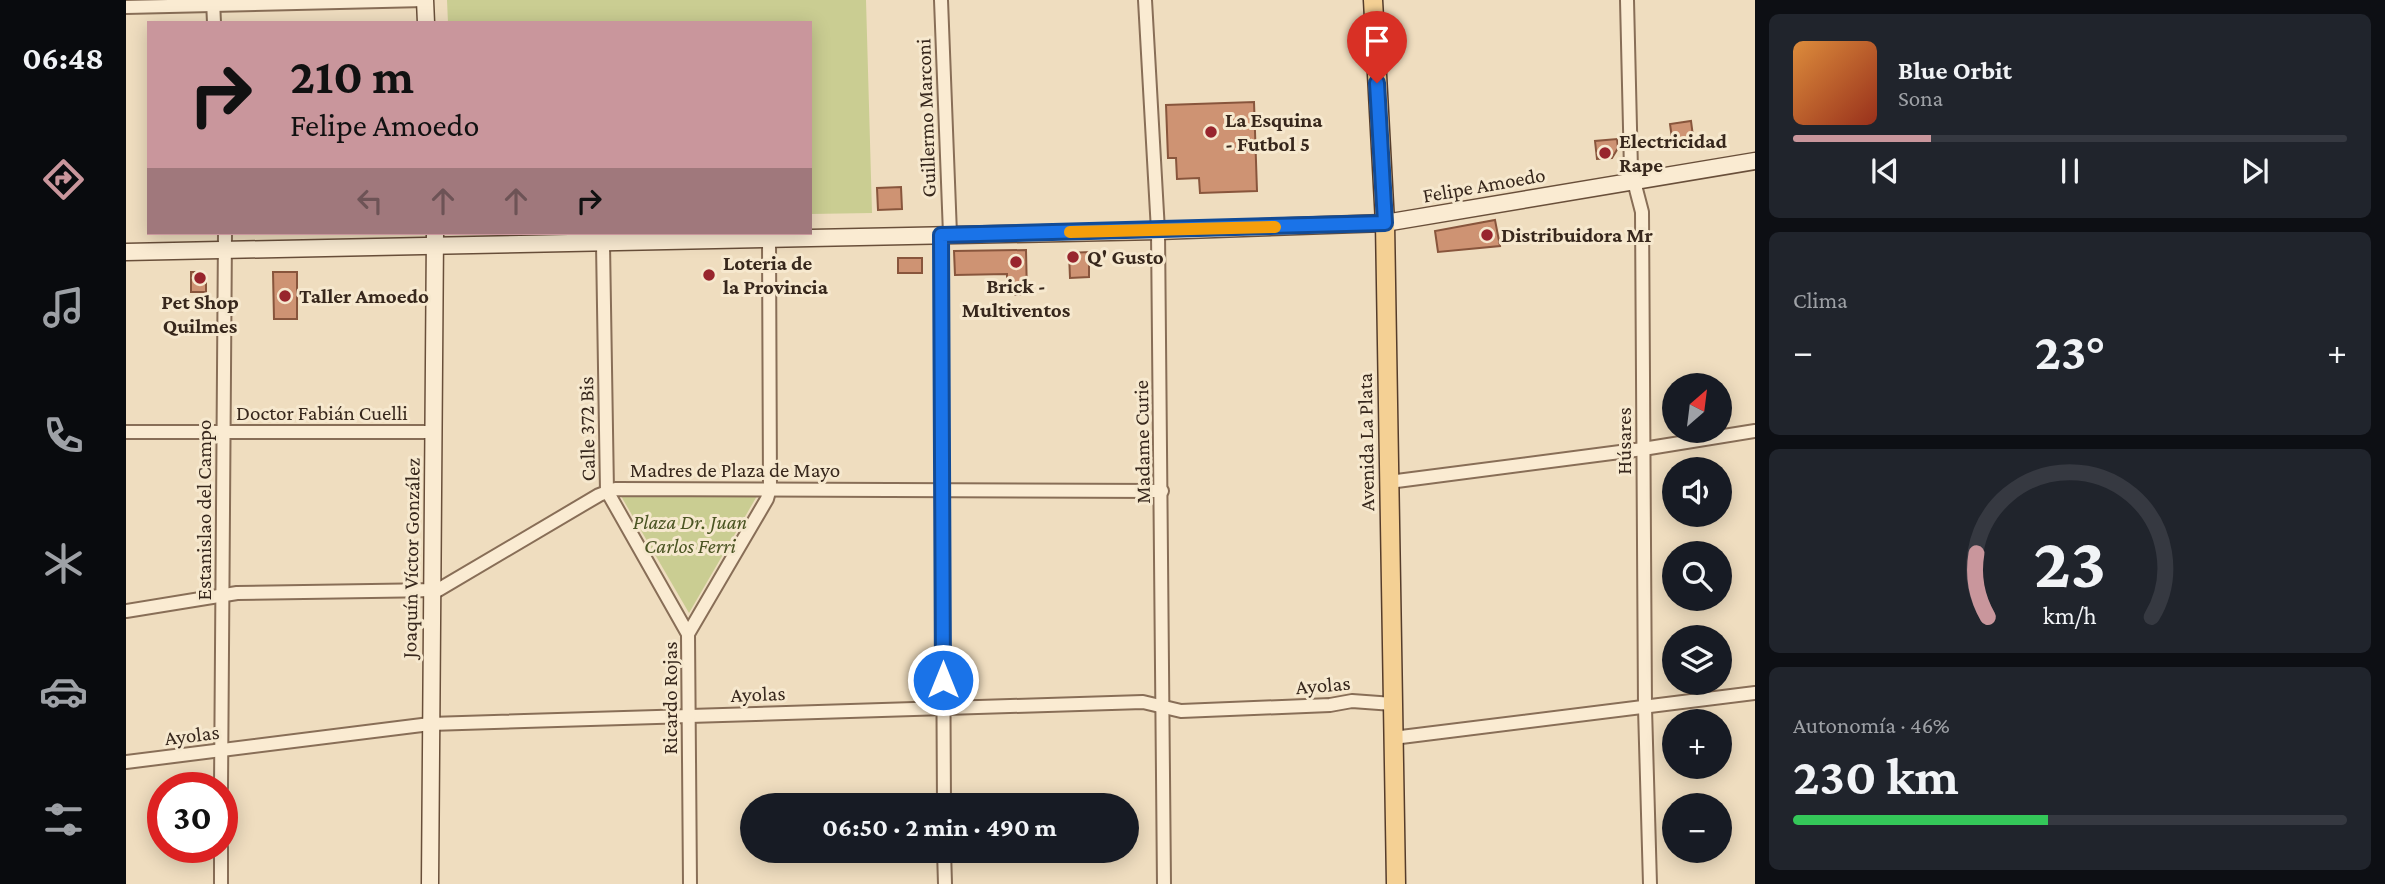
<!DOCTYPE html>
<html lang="es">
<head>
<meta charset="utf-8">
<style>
  :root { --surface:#171b24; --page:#20242c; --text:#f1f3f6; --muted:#9ea1a6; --line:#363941; --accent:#c9969c }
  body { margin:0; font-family:"Crimson Pro",serif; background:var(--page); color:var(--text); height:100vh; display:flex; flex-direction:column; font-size:26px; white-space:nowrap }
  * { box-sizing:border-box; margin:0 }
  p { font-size:23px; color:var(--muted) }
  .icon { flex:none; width:38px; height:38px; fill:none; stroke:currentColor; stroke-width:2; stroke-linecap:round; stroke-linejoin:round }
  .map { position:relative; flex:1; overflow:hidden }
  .details { display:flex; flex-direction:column; gap:14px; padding:14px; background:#0d0f14; width:630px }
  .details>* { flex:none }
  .top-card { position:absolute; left:21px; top:21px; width:665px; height:214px; border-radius:0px; box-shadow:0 4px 18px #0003; background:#c9969c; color:#111; overflow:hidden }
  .needle { width:46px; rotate:28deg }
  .tools { position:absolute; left:1536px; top:373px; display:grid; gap:14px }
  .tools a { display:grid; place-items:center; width:70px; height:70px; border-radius:50%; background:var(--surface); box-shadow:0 4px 18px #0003; font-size:35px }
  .speed { position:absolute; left:21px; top:772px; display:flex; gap:14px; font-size:35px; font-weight:700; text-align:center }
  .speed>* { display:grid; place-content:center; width:91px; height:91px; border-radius:50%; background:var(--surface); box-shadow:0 4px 18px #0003; line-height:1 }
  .speed .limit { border:10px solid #d22; background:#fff; color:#111 }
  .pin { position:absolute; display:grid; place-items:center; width:60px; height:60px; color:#fff; margin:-72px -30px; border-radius:50% 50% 50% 0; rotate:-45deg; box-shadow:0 0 7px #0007 }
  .pin .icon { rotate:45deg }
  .me { position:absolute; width:77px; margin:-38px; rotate:0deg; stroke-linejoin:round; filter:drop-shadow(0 0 5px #0008) }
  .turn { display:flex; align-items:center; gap:24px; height:147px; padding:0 28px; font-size:32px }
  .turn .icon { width:91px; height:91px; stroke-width:2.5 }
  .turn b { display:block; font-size:49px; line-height:60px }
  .lanes { display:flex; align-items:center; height:66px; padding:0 28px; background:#0003; justify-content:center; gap:35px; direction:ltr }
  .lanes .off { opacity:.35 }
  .big { font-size:52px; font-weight:700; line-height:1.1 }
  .details .tile { flex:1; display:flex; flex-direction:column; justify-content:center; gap:10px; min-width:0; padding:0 24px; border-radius:10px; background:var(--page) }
  .details .dial { align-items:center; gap:0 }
  .dial svg { height:182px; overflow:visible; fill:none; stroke:var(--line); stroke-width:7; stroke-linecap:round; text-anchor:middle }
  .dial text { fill:var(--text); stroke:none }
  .song { display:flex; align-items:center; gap:21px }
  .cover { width:84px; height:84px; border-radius:10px; background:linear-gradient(135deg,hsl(30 70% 55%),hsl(10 70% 35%)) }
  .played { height:7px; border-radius:4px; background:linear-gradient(90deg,var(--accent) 25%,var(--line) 25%) }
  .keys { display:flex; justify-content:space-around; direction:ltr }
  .heat { display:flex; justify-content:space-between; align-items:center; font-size:38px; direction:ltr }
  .charge { height:10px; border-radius:5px; background:linear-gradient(90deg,#34c759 46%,var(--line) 0) }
  .trip { position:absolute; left:614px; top:793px; width:399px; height:70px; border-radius:35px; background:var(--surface); box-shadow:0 4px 18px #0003; font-weight:700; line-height:70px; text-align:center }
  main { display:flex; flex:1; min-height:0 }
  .tab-bar { display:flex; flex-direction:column; width:126px; justify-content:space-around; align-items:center; background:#090b0e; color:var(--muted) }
  .tab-bar .icon { width:49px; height:49px }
  .tab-bar .on { color:var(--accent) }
  .tab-bar b { font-size:32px; color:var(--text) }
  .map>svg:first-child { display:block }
  .green { fill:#cacd92 }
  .building { fill:#ce9373; stroke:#88553c; stroke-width:2 }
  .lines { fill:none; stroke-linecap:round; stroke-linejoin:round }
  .street-casing { stroke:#886e57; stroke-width:16 }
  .secondary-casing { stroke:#694f3a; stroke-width:19 }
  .primary-casing { stroke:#553c2b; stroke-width:21 }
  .street { stroke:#faebd2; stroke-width:12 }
  .secondary { stroke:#faebd2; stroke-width:16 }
  .primary { stroke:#f4d094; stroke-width:18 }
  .route-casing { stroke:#114b97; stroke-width:18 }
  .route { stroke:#1a73e8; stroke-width:12 }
  .slow { stroke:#f59e0b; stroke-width:12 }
  .poi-dot { fill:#98252d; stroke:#f6e8ce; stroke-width:2.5 }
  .labels { text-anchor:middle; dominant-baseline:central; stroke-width:6; stroke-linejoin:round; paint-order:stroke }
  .street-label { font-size:21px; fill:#37271c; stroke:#f6e8ce }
  .poi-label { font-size:21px; font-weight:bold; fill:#37271c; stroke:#f6e8ce; text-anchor:start }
  .park-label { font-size:21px; font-style:italic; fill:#4a5422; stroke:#f6e8ce }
</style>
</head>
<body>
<main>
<nav class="tab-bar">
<b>06:48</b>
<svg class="icon on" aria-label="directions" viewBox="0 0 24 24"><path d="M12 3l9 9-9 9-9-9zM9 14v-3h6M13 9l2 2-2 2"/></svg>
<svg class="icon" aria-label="music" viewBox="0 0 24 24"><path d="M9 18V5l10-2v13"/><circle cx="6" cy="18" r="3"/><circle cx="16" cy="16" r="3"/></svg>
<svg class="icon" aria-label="phone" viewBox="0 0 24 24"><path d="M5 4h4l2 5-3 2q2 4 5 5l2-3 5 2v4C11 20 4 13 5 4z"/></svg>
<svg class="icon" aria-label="climate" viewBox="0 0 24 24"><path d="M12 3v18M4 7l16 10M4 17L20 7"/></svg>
<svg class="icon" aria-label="car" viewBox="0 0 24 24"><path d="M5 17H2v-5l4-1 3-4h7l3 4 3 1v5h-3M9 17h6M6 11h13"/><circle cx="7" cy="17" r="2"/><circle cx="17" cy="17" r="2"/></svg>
<svg class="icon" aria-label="filters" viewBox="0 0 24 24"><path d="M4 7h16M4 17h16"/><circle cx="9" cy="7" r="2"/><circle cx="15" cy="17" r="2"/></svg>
</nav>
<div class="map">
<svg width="1629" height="884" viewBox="0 0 1629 884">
  <rect width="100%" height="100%" fill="#efddbf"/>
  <!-- green -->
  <g class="green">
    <polygon points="321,0 740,0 746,213 684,214 684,23 322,23"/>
    <polygon points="495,496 631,496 563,613"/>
  </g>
  <!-- building -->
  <g class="building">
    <polygon points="1128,102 1131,191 1074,193 1073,178 1051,179 1050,158 1042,158 1040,105"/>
    <polygon points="1565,121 1568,144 1547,146 1544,124"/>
    <polygon points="1491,139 1492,148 1486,158 1471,159 1469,141"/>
    <polygon points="775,187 776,209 752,210 751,188"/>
    <polygon points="1369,220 1374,246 1312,252 1309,231"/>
    <polygon points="900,250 901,295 881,295 881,274 829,275 828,251"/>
    <polygon points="963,252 963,277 944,278 943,253"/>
    <rect x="772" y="258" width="24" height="15"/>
    <polygon points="65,272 74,272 80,279 80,292 65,292"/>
    <polygon points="147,272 171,272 171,319 148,319"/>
  </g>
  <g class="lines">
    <defs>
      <g id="street">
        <polyline points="87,0 88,23"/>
        <polyline points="815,0 824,234"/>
        <polyline points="1019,0 1032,231 1038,884"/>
        <polyline points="1501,0 1505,170 1516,212 1519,708 1524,884"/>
        <polyline points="0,7 299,0"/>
        <polyline points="815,235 818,805"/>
        <polyline points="477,244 481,491 562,634"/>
        <polyline points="0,432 307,432"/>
        <polyline points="1263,482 1517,449 1629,431"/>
        <polyline points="0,611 111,593 312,590 473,495 489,489 1036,491"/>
        <polyline points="1267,738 1629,693"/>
        <polyline points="0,762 304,724 1017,702 1055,711 1204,705 1226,701 1267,704"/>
        <polyline points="95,788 99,233"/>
        <polyline points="818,850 819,884"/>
        <polyline points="95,884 95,847"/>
        <polyline points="564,884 562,634 641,499 644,488 643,240"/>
      </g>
      <g id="secondary">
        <polyline points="299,0 300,23"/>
        <polyline points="0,252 1032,231 1259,223 1629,161"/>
        <polyline points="304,884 309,233"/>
      </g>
      <polyline id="primary" points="1247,0 1259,223 1270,884"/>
    </defs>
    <!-- street casing -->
    <use href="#street" class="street-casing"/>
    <!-- secondary casing -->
    <use href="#secondary" class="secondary-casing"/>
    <!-- primary casing -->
    <use href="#primary" class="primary-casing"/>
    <!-- street -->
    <use href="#street" class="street"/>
    <!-- secondary -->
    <use href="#secondary" class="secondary"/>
    <!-- primary -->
    <use href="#primary" class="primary"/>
  </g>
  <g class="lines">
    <defs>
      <polyline id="route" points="817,680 815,235 1259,223 1251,83"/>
    </defs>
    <!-- route casing -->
    <use href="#route" class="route-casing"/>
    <!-- route -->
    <use href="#route" class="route"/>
    <!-- slow -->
    <polyline class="slow" points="944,232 1149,227"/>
  </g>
  <!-- markers -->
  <g class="poi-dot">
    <circle cx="1085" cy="132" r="7"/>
    <circle cx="1479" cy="153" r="7"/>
    <circle cx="1361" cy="235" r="7"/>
    <circle cx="947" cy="257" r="7"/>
    <circle cx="890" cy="262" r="7"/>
    <circle cx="583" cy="275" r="7"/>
    <circle cx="74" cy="278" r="7"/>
    <circle cx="159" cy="296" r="7"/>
  </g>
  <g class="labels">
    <!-- street labels -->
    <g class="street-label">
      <text transform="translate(800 118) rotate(-92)">Guillermo Marconi</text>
      <text transform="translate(1358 185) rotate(-10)">Felipe Amoedo</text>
      <text x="196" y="413">Doctor Fabián Cuelli</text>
      <text transform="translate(461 429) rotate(-91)">Calle 372 Bis</text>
      <text transform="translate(1498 441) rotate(-90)">Húsares</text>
      <text transform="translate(1016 442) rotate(-91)">Madame Curie</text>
      <text transform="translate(1240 442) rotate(-91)">Avenida La Plata</text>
      <text x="609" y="470">Madres de Plaza de Mayo</text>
      <text transform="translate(78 510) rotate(-90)">Estanislao del Campo</text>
      <text transform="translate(285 558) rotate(-89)">Joaquín Víctor González</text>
      <text transform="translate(1197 685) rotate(-5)">Ayolas</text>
      <text transform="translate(632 694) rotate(-2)">Ayolas</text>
      <text transform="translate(544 698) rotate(-90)">Ricardo Rojas</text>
      <text transform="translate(66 735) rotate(-7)">Ayolas</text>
    </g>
    <!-- poi labels -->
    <g class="poi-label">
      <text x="1099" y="120">La Esquina<tspan x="1099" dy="24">- Futbol 5</tspan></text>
      <text x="1493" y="141">Electricidad<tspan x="1493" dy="24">Rape</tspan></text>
      <text x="1375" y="235">Distribuidora Mr</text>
      <text x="961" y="257">Q' Gusto</text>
      <text x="597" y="263">Loteria de<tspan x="597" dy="24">la Provincia</tspan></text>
      <text x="890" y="286" text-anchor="middle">Brick -<tspan x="890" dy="24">Multiventos</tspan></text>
      <text x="173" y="296">Taller Amoedo</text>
      <text x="74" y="302" text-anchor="middle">Pet Shop<tspan x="74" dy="24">Quilmes</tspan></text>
    </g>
    <!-- park labels -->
    <g class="park-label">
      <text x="564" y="522">Plaza Dr. Juan<tspan x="564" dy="24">Carlos Ferri</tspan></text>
    </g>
  </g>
</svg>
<div class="tools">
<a><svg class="needle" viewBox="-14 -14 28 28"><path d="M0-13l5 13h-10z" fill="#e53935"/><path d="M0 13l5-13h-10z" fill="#9ea1a6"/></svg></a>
<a><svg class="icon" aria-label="sound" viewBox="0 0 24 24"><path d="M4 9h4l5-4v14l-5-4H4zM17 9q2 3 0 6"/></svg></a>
<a><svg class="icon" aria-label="search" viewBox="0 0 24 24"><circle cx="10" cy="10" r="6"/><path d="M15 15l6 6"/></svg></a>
<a><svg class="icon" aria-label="layers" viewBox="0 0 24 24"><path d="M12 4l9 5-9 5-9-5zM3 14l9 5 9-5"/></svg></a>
<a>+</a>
<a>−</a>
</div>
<div class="speed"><div class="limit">30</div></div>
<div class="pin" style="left:1251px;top:83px;background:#d93025"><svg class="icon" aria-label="arrive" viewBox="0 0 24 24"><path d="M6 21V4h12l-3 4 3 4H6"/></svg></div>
<svg class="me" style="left:817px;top:680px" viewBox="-20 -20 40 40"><circle r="17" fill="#1a73e8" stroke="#fff" stroke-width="3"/><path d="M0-11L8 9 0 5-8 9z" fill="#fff"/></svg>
<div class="trip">06:50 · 2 min · 490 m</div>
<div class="top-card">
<div class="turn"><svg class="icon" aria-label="right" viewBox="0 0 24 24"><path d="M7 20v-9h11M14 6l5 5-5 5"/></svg><div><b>210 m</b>Felipe Amoedo</div></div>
<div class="lanes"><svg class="icon off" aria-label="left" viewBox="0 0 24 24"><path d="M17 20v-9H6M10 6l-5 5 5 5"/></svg><svg class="icon off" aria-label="ahead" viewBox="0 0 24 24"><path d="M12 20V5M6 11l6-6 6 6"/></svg><svg class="icon off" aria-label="ahead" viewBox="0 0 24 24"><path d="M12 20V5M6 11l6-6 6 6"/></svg><svg class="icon" aria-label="right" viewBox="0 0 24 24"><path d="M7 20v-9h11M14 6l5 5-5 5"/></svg></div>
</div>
</div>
<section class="details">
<div class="tile">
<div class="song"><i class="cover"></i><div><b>Blue Orbit</b><p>Sona</p></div></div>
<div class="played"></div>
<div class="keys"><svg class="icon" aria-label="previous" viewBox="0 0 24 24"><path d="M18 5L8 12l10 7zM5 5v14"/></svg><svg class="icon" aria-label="pause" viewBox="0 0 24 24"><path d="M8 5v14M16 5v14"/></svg><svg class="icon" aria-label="next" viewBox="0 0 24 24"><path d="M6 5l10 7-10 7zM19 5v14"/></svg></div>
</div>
<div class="tile"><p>Clima</p>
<div class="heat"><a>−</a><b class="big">23°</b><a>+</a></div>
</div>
<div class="tile dial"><svg viewBox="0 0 100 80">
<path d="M14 69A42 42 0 1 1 86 69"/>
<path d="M14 69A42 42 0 0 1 9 41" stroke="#c9969c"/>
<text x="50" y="56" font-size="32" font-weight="700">23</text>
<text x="50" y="72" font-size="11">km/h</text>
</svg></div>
<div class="tile"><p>Autonomía · 46%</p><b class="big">230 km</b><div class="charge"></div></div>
</section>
</main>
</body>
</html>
